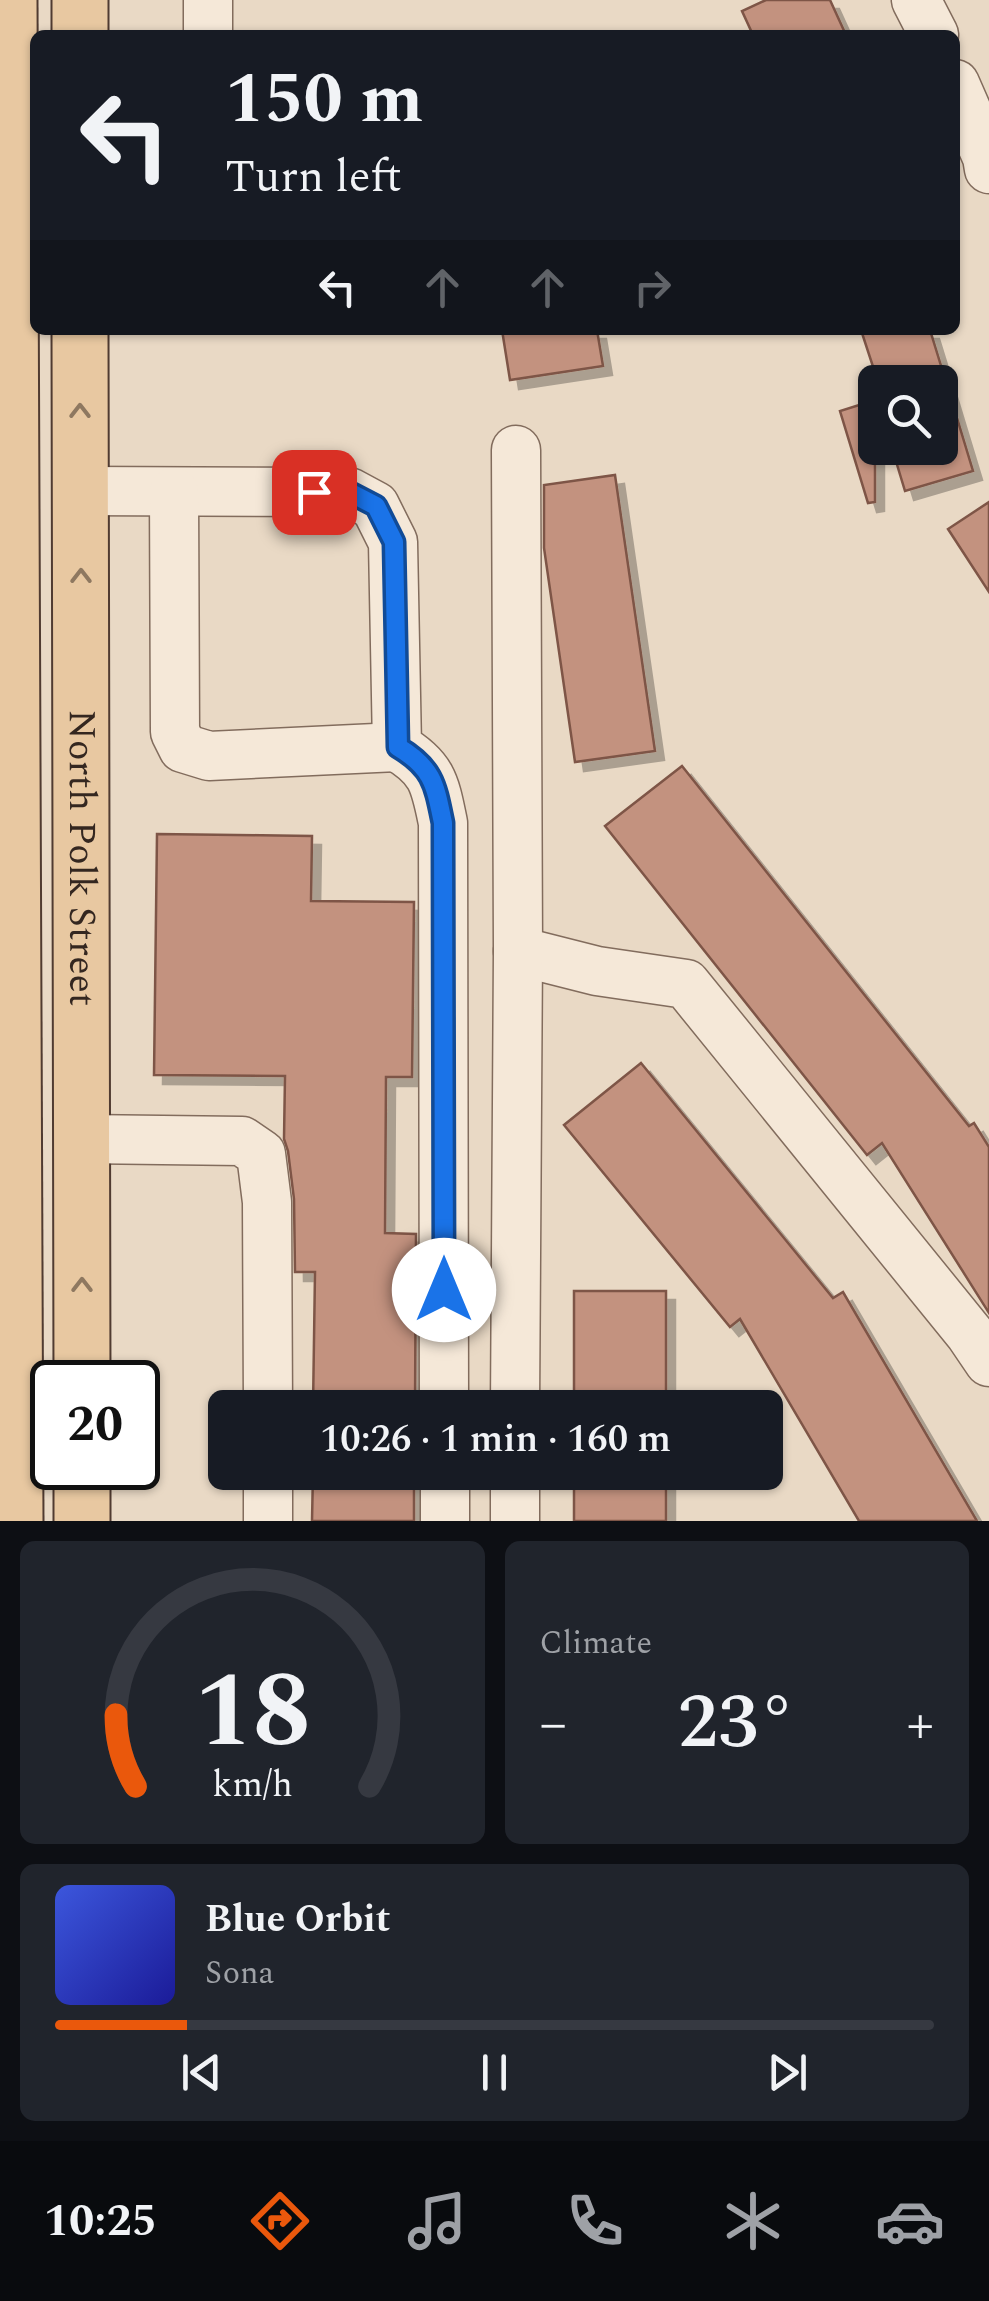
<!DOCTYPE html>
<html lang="en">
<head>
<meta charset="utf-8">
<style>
  :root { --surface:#171b24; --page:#20242c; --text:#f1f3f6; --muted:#9ea1a6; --line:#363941; --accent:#ea580c }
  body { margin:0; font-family:Spectral,serif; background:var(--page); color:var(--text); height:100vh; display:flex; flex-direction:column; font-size:38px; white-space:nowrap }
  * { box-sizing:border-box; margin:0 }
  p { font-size:32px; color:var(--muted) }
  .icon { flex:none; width:55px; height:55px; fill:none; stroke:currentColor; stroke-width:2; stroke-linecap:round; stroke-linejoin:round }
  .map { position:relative; height:1521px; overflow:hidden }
  .side { display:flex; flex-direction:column; gap:20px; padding:20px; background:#0d0f14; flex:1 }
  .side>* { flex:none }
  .hud { position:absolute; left:30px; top:30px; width:930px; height:305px; border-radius:15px; box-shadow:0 2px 8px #0004; background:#171b24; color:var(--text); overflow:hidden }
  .fabs { position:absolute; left:858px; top:365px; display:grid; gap:20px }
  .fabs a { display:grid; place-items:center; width:100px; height:100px; border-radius:15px; background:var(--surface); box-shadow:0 2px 8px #0004; font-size:50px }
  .speed { position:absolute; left:30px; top:1360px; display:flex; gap:20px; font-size:50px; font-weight:700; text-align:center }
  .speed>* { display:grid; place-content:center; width:130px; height:130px; border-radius:50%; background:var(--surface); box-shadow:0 2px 8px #0004; line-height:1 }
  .speed .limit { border:5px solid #111; border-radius:15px; background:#fff; color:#111 }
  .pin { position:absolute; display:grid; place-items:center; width:85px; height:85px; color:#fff; margin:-42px; border-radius:20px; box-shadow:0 5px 15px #0006 }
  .me { position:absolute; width:110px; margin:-55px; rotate:0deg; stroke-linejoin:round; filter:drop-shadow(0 0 8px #0008) }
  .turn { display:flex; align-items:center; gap:35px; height:210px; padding:0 30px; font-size:45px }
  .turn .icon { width:130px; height:130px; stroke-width:2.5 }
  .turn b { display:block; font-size:70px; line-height:85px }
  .lanes { display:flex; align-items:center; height:95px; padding:0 30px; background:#0003; justify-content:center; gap:50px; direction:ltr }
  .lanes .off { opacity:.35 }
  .big { font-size:75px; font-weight:600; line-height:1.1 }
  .side .widget { flex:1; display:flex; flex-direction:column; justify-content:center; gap:15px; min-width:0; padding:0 35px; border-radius:15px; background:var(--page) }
  .side .dial { align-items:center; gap:0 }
  .dial svg { height:260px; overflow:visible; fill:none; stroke:var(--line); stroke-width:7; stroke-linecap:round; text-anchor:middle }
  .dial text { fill:var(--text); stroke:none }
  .song { display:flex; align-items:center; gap:30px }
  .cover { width:120px; height:120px; border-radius:15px; background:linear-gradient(135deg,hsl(230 70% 55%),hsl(240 70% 35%)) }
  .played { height:10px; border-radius:5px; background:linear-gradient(90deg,var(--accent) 15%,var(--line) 15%) }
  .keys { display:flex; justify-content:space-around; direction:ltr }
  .heat { display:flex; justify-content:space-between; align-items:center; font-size:55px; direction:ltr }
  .side .tiles { flex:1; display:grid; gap:20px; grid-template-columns:1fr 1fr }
  .widget:last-child { grid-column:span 2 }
  .trip { position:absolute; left:208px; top:1390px; width:575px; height:100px; border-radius:15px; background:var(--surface); box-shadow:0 2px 8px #0004; font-weight:600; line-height:100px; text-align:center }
  .tabs { display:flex; height:160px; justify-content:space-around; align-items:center; background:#090b0e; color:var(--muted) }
  .tabs .icon { width:70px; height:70px }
  .tabs .active { color:var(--accent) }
  .tabs b { font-size:45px; color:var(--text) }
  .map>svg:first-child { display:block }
  .building { fill:#c3927f; stroke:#7e5546; stroke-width:2.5; filter:url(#shadow) }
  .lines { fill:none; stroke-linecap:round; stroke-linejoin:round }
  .minor-casing { stroke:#826c5d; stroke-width:51 }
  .major-casing { stroke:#503b31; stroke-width:59 }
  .minor { stroke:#f5e8d8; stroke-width:48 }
  .major { stroke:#e8c8a1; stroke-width:55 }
  .oneway { stroke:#8e7860 }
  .route-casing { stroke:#114b97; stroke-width:25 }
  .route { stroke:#1a73e8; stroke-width:18 }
  .labels { text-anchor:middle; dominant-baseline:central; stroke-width:8; stroke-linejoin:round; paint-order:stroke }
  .street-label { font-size:38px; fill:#342720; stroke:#f1e5d4 }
</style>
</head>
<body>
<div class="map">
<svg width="989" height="1521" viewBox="0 0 989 1521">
  <defs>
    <filter id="shadow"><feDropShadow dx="9" dy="9" stdDeviation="0" flood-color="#0004"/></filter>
  </defs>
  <rect width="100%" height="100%" fill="#e9d9c5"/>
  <!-- building -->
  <g class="building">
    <polygon points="766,0 830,0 846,35 753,35 742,11"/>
    <polygon points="502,330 597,330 603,366 510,380"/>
    <polygon points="861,330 930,330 946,382 878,382"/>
    <polygon points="947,385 973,471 905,491 892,448 940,448 940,386"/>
    <polygon points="875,400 875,502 868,503 840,411"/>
    <polygon points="615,475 655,751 575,762 544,548 544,485"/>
    <polygon points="989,502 989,592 948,529"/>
    <polygon points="682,766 969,1126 974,1123 989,1147 989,1313 882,1143 867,1155 605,826"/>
    <polygon points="157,834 312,836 311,901 414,902 412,1077 386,1077 385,1233 416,1234 415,1408 313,1408 315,1272 295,1272 294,1199 288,1151 284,1139 285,1076 154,1075"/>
    <polygon points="641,1063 833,1298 843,1292 977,1521 859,1521 740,1319 730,1327 564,1125"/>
    <rect x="574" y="1291" width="92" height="117"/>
    <polygon points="313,1472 414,1472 414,1521 312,1521"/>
    <rect x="574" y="1472" width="92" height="49"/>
  </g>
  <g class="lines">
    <defs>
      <g id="minor">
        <polyline points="208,0 208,35"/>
        <polyline points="916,0 934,35"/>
        <polyline points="955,84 987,157 989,169"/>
        <path d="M81,491L349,492L375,506L393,542L397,747C433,768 435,784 443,823L444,1408"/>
        <polyline points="174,492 175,732 183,748 209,756 397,747"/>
        <polyline points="518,951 597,971 686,984 970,1334 989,1362"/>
        <polyline points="82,1139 242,1141 261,1154 267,1202 268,1408"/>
        <polyline points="515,1408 518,951 516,450"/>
        <polyline points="268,1472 268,1521"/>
        <polyline points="445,1472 445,1521"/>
        <polyline points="515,1521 515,1472"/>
      </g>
      <g id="major">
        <polyline points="9,0 15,1521"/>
        <polyline points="80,0 80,35"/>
        <path id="s1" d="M80,330L82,1382"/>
        <polyline points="82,1468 82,1521"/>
      </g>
    </defs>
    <!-- minor casing -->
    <use href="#minor" class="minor-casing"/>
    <!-- major casing -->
    <use href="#major" class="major-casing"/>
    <!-- minor -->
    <use href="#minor" class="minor"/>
    <!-- major -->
    <use href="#major" class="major"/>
  </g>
  <!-- one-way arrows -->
  <defs><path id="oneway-chevron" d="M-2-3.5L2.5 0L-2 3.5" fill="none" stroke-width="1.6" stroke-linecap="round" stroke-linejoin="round" transform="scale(2.5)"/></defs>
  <g class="oneway">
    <use href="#oneway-chevron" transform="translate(80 411) rotate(-90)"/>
    <use href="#oneway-chevron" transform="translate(81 576) rotate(-90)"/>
    <use href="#oneway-chevron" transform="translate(82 1285) rotate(-90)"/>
  </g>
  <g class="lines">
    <defs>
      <path id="route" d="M314,492H349L376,506L394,542L398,747C433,768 435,784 443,823L444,1290"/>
    </defs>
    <!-- route casing -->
    <use href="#route" class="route-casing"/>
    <!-- route -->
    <use href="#route" class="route"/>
  </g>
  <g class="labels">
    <!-- street labels -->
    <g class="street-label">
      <text stroke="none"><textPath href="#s1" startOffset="528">North Polk Street</textPath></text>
    </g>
  </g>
</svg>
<div class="fabs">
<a><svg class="icon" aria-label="search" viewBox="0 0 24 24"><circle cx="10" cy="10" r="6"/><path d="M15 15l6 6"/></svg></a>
</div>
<div class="speed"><div class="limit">20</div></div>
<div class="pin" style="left:314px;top:492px;background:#d93025"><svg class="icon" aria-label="arrive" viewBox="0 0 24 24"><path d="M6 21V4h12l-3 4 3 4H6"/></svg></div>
<svg class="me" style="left:444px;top:1290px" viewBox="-20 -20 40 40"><circle r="19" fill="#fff"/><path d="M0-13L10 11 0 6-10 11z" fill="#1a73e8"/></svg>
<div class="trip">10:26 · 1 min · 160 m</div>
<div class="hud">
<div class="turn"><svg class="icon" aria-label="left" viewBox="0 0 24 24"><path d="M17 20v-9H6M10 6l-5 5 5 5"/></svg><div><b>150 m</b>Turn left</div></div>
<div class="lanes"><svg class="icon" aria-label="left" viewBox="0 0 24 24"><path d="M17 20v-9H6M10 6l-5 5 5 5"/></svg><svg class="icon off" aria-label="ahead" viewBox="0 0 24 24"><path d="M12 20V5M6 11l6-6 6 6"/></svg><svg class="icon off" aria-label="ahead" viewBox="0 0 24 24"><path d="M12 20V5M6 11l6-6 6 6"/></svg><svg class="icon off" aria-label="right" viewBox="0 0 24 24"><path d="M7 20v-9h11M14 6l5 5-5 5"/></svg></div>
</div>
</div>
<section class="side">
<div class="tiles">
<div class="widget dial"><svg viewBox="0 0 100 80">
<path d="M14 69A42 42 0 1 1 86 69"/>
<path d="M14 69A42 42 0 0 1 8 47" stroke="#ea580c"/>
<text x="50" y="56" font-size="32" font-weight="700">18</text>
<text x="50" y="72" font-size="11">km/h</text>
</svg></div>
<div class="widget"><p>Climate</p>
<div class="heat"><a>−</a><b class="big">23°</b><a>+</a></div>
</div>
<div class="widget">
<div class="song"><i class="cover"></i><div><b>Blue Orbit</b><p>Sona</p></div></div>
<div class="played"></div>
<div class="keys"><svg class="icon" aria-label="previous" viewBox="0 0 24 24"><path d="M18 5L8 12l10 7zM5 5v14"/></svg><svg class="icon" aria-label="pause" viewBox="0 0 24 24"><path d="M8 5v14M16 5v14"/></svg><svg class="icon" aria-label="next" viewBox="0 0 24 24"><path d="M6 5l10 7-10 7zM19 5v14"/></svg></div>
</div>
</div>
</section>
<nav class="tabs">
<b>10:25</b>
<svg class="icon active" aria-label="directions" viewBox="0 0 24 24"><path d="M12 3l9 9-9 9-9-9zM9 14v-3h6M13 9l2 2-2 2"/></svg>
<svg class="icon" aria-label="music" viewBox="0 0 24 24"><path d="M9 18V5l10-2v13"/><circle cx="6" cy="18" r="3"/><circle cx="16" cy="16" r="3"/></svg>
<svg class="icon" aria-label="phone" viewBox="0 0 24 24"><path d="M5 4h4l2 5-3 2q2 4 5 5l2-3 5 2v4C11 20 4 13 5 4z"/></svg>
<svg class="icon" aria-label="climate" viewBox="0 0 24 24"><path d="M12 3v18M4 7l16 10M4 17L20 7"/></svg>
<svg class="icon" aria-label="car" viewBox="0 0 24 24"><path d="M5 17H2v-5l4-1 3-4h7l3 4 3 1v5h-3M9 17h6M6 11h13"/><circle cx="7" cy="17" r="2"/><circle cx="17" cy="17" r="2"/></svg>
</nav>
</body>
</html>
